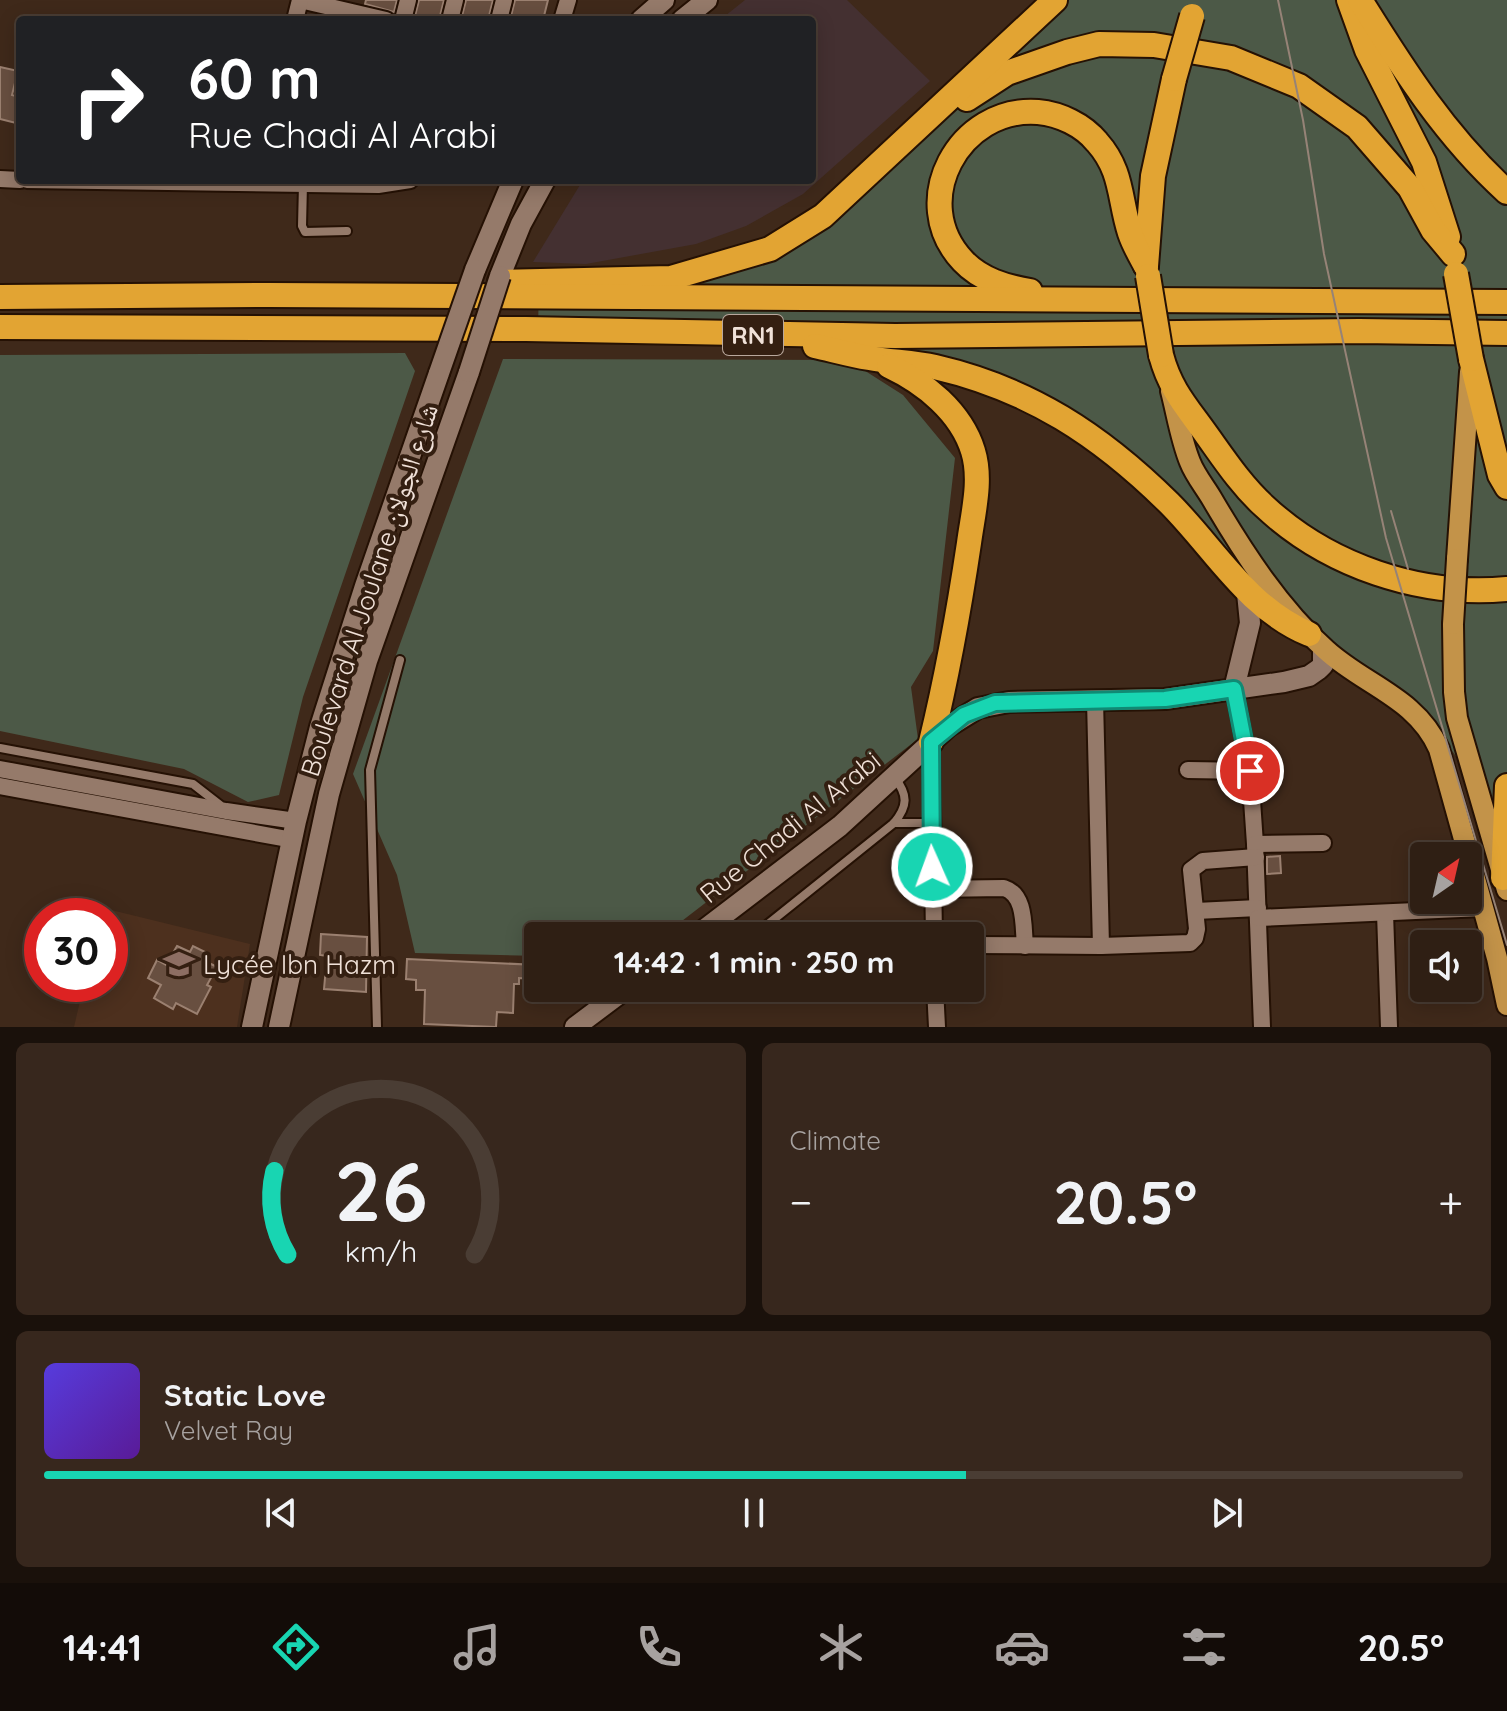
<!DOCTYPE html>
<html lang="en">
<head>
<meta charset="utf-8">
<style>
  :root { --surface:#2f1f14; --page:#37271d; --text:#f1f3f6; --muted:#a7a2a0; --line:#4a3d34; --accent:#18d5b2 }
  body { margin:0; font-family:Quicksand,"Noto Naskh Arabic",sans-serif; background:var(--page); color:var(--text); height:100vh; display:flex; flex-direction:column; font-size:30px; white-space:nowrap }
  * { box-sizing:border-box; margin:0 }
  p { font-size:26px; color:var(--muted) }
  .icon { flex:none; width:44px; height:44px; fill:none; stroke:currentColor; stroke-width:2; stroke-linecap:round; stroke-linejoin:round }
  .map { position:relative; height:1027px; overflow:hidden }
  .drawer { display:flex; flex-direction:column; gap:16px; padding:16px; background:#1a110b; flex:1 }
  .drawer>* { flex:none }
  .guide { position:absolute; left:16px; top:16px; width:800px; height:168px; border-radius:8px; box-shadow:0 4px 20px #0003,0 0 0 2px var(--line); background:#202124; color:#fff; overflow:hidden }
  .needle { width:52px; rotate:34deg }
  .buttons { position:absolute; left:1410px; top:842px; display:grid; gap:16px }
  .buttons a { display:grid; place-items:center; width:72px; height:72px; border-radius:8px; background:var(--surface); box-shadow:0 4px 20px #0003,0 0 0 2px var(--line); font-size:40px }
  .speed { position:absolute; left:24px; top:898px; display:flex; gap:16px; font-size:40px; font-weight:700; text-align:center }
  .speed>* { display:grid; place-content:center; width:104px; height:104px; border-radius:50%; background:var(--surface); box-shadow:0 4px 20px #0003,0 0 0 2px var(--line); line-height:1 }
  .speed .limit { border:12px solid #d22; background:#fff; color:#111 }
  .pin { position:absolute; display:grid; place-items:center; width:68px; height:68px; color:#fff; margin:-34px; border:4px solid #fff; border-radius:50%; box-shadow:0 2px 8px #0007 }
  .me { position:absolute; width:88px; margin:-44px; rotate:358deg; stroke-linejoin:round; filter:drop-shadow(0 0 6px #0008) }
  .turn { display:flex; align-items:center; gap:28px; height:168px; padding:0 40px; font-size:36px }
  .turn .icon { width:104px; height:104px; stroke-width:2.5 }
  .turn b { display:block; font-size:56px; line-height:68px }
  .big { font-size:60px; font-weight:800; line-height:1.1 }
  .drawer .widget { flex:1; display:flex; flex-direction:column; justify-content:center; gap:12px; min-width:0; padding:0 28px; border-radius:12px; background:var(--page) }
  .drawer .dial { align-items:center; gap:0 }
  .dial svg { height:208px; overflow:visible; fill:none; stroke:var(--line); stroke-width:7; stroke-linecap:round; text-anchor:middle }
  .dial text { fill:var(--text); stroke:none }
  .song { display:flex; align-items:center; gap:24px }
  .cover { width:96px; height:96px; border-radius:12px; background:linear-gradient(135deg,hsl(250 70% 55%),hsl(270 70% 35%)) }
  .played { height:8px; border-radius:4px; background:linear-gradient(90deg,var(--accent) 65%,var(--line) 65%) }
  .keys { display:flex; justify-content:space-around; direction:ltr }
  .heat { display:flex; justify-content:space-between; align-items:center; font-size:44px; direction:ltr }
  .drawer .tiles { flex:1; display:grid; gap:16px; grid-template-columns:1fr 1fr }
  .widget:last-child { grid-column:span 2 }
  .trip { position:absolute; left:524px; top:922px; width:460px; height:80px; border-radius:8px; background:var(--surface); box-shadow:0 4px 20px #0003,0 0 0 2px var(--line); font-weight:800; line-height:80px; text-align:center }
  .tab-bar { display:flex; height:128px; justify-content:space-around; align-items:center; background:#130c08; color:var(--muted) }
  .tab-bar .icon { width:56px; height:56px }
  .tab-bar .selected { color:var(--accent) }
  .tab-bar b { font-size:36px; color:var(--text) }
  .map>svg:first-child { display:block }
  .built { fill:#4d301e }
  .industrial { fill:#443031 }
  .green { fill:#4c5947 }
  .building { fill:#684f40; stroke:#9b8070; stroke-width:2 }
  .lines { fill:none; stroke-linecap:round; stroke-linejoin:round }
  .lane-casing { stroke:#251104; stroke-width:12 }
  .street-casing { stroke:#251104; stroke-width:20 }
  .secondary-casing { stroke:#251104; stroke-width:24 }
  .primary-casing { stroke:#251104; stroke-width:24 }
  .highway-casing { stroke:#251104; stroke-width:28 }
  .lane { stroke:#957a6a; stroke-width:8 }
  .street { stroke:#957a6a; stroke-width:16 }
  .secondary { stroke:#957a6a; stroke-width:20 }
  .primary { stroke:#c39349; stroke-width:20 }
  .highway { stroke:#e2a433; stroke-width:24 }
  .tram { stroke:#968377; stroke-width:2 }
  .secondary-bridge-casing { stroke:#251104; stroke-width:24; stroke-linecap:butt }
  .primary-bridge-casing { stroke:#251104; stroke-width:24; stroke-linecap:butt }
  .highway-bridge-casing { stroke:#251104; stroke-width:28; stroke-linecap:butt }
  .secondary-bridge { stroke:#957a6a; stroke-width:20 }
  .primary-bridge { stroke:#c39349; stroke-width:20 }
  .highway-bridge { stroke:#e2a433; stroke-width:24 }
  .route-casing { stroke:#108a74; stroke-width:20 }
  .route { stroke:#18d5b2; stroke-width:14 }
  .labels { text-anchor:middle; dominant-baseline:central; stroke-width:8; stroke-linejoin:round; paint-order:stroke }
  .shield { fill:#341f11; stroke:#b8a79c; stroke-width:2 }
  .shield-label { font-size:24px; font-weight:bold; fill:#f0e1d8 }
  .street-label { font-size:26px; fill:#f0e1d8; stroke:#341f11 }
  .poi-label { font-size:26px; fill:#f0e1d8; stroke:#341f11; text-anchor:start }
</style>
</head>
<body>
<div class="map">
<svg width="1507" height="1027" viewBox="0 0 1507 1027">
  <rect width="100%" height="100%" fill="#3f291a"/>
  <!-- built -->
  <polygon class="built" points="103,908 250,944 237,1027 74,1027 84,984 110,984 110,916 101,916"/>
  <!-- industrial -->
  <polygon class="industrial" points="745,0 847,0 930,81 803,194 746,226 696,244 586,264 533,262 583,180 812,180 812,20 720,20"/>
  <!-- green -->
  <g class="green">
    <polygon points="1049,0 1507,0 1507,826 1428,718 1301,623 1054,403 858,344 538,332 539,277 714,270 827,204"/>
    <polygon points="405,353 415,371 303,697 279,795 248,802 184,769 0,731 0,355"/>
    <polygon points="503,359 848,360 903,395 955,458 933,651 911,687 918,739 678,924 635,936 538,936 538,956 415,953 397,875 353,774"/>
  </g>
  <!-- building -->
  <g class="building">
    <polygon points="366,0 397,0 394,12 365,4"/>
    <polygon points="419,0 444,0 439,20 414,20"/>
    <polygon points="466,0 493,0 488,20 461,20"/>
    <polygon points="515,0 548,0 543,20 510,20"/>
    <polygon points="0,67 18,71 12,95 20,97 20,124 0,119"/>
    <polygon points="1280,856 1281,873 1267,874 1267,857"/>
    <polygon points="321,934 367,937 366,992 324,989 327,956 320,955"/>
    <polygon points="177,946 190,952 193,946 207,953 203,960 217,967 207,985 211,987 197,1014 176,1003 173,1009 154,998 161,985 148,978 157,960 166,965"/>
    <polygon points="407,959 538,965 538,979 519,978 519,984 514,984 513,1013 497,1012 496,1027 424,1024 425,990 416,990 416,980 406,979"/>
  </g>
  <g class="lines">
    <defs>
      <g id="lane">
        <polyline points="303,184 302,226 305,232 347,231"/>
        <polyline points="0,748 193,784 220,805"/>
        <polyline points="894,823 931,823"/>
        <path d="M753,936L894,823C908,806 908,795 895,778"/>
        <polyline points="638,988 653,996 675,988"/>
        <polyline points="377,1027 370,770 400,660"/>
      </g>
      <g id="street">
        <polyline points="300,0 386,20"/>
        <polyline points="295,20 300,0"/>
        <polyline points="403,20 408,0"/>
        <polyline points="450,20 455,0"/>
        <polyline points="499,20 504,0"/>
        <polyline points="562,20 568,0"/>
        <polyline points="0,179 20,180"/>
        <polyline points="27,180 378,185 410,180"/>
        <polyline points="1234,689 1250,771 1255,844 1262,1027"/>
        <polyline points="1095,700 1101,946"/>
        <polyline points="931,742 934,936"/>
        <polyline points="0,769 226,811 296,821"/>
        <polyline points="1188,770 1250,771"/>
        <polyline points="0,786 293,840"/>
        <polyline points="1255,844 1323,843"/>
        <path d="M933,889L1004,888C1026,895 1023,926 1025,946"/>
        <polyline points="1196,911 1258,908"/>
        <polyline points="1385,913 1389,1027"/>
        <polyline points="1258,918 1483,908"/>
        <polyline points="970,945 1101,946 1190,943 1195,938 1197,929 1191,870 1203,861 1256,857"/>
        <polyline points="935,988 937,1027"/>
      </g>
      <g id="secondary">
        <polyline points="641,20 664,0"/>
        <polyline points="682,20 707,0"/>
        <polyline points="475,270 513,180"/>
        <polyline points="500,276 521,224 545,180"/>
        <polyline points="1234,689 1250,623 1247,593"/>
        <polyline points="696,936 840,826 949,726 978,708 1009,702 1165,699 1284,682 1309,676 1319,669 1323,665 1323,648"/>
        <polyline points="252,1027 296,821 320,727 365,586 439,373"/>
        <polyline points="279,1027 329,794 367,661 469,372"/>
        <polyline points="575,1027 627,988"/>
      </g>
      <g id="primary">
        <path d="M1171,391C1177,414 1181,440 1190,462C1195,475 1205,487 1212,499C1243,552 1280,609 1326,650C1364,685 1417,698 1439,749L1497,958L1507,1005"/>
        <polyline points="1457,559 1470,372"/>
        <polyline points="1453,624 1454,692 1457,718 1507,890"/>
      </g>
      <g id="highway">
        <polyline points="1349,0 1367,50 1424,162 1448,237"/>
        <path d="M1360,0C1403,69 1446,137 1507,192"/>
        <polyline points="967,99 1007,73 1067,52 1099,44 1154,45 1231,58 1299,86 1357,127 1410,188 1433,230 1453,254"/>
        <polyline points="1146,266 1153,176 1174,79"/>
        <polyline points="500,282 671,278 770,249 823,216 1055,0"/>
        <path d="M1030,291C1006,287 981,280 963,261C907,202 959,106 1038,112C1060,114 1083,125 1097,142C1123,171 1119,199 1130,233C1134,245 1140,255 1146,266"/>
        <polyline points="0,297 270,295 1507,302"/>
        <polyline points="0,327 526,329 895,336 1359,331 1507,333"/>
        <path d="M815,346C833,350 851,355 869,358C891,362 913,362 935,367C1030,389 1100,435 1169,503C1215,549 1247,608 1309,634"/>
        <path d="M1161,355C1170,389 1186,406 1206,434C1224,459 1241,485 1264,506C1328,566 1420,597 1507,589"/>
        <polyline points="1471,359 1500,475 1507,487"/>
        <path d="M889,366C925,383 961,412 973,451C982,480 973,513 969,543C959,610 947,676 931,742"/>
        <polyline points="1503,878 1507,786"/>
      </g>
    </defs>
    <!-- lane casing -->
    <use href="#lane" class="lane-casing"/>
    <!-- street casing -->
    <use href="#street" class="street-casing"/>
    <!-- secondary casing -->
    <use href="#secondary" class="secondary-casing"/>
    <!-- primary casing -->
    <use href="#primary" class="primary-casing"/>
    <!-- highway casing -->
    <use href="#highway" class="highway-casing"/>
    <!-- lane -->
    <use href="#lane" class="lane"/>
    <!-- street -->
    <use href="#street" class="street"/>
    <!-- secondary -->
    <use href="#secondary" class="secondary"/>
    <!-- primary -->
    <use href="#primary" class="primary"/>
    <!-- highway -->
    <use href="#highway" class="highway"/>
    <!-- tram -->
    <g class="tram">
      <polyline points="1278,0 1303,120 1324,254 1386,538 1507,945"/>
      <polyline points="1391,511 1408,569"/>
    </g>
    <defs>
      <g id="secondary-bridge">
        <polyline points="469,372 500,276"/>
        <polyline points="439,373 475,270"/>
      </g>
      <polyline id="primary-bridge" points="1453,624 1457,559"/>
      <g id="highway-bridge">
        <polyline points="1174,79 1192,16"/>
        <polyline points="1456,274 1471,359"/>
        <polyline points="1148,276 1161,355"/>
      </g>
    </defs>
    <!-- secondary-bridge casing -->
    <use href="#secondary-bridge" class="secondary-bridge-casing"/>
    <!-- primary-bridge casing -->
    <use href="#primary-bridge" class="primary-bridge-casing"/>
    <!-- highway-bridge casing -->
    <use href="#highway-bridge" class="highway-bridge-casing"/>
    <!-- secondary-bridge -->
    <use href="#secondary-bridge" class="secondary-bridge"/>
    <!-- primary-bridge -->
    <use href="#primary-bridge" class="primary-bridge"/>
    <!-- highway-bridge -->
    <use href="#highway-bridge" class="highway-bridge"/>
  </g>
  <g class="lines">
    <defs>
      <polyline id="route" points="932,867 931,742 964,715 995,703 1165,699 1234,689 1250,771"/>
    </defs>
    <!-- route casing -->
    <use href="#route" class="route-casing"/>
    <!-- route -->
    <use href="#route" class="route"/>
  </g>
  <!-- icons -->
  <defs>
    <symbol id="school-bare" viewBox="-9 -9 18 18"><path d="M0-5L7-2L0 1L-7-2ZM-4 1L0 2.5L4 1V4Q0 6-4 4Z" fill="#8d6e63" stroke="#341f11" stroke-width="2.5" paint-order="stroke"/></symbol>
  </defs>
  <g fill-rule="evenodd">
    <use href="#school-bare" x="157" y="942" width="44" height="44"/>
  </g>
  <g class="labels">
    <!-- shield labels -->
    <rect class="shield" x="723" y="315" width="60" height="40" rx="6"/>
    <g class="shield-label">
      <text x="753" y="335">RN1</text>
    </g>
    <!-- street labels -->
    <g class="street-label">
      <text transform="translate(369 590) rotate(-72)">Boulevard Al Joulane شارع الجولان</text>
      <text transform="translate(790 827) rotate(-39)">Rue Chadi Al Arabi</text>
    </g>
    <!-- poi labels -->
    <g class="poi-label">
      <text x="203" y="964">Lycée Ibn Hazm</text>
    </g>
  </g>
</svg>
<div class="buttons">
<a><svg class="needle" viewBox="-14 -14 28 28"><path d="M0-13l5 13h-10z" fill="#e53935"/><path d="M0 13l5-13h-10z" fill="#a7a2a0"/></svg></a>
<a><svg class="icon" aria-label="sound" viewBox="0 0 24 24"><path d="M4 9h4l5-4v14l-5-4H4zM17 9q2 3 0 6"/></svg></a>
</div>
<div class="speed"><div class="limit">30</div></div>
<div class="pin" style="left:1250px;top:771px;background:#d93025"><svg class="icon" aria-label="arrive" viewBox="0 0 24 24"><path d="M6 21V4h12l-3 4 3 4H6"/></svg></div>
<svg class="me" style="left:932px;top:867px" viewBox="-20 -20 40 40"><circle r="17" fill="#18d5b2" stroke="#fff" stroke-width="3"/><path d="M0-11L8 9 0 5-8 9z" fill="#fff"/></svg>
<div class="trip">14:42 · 1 min · 250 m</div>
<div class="guide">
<div class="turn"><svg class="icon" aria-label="right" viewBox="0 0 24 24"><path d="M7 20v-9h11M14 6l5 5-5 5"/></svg><div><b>60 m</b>Rue Chadi Al Arabi</div></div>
</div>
</div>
<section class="drawer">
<div class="tiles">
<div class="widget dial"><svg viewBox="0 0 100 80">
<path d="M14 69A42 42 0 1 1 86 69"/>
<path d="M14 69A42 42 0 0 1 9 37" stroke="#18d5b2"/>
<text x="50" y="56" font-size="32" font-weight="700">26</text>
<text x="50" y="72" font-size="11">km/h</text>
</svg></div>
<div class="widget"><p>Climate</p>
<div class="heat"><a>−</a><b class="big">20.5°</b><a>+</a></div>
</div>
<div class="widget">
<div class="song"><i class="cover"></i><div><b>Static Love</b><p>Velvet Ray</p></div></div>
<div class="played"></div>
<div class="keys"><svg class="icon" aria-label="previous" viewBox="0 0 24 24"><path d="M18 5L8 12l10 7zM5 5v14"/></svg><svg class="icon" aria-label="pause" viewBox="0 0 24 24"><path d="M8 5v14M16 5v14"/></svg><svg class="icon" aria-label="next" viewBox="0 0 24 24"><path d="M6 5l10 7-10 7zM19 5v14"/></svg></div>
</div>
</div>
</section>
<nav class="tab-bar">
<b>14:41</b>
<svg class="icon selected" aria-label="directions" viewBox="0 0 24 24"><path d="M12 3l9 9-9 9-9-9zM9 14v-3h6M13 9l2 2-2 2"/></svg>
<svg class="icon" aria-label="music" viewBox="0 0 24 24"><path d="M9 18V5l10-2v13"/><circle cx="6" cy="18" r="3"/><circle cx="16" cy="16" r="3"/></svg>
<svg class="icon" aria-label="phone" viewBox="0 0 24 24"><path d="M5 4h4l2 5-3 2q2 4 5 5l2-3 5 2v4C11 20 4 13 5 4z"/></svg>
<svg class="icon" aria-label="climate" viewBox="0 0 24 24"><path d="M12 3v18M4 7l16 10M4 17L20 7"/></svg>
<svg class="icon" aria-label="car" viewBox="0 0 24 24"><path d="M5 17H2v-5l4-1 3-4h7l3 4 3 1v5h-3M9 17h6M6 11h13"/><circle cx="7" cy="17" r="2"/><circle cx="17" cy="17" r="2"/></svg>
<svg class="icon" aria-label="filters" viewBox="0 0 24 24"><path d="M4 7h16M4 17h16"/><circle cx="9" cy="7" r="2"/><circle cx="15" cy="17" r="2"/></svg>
<b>20.5°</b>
</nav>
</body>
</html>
